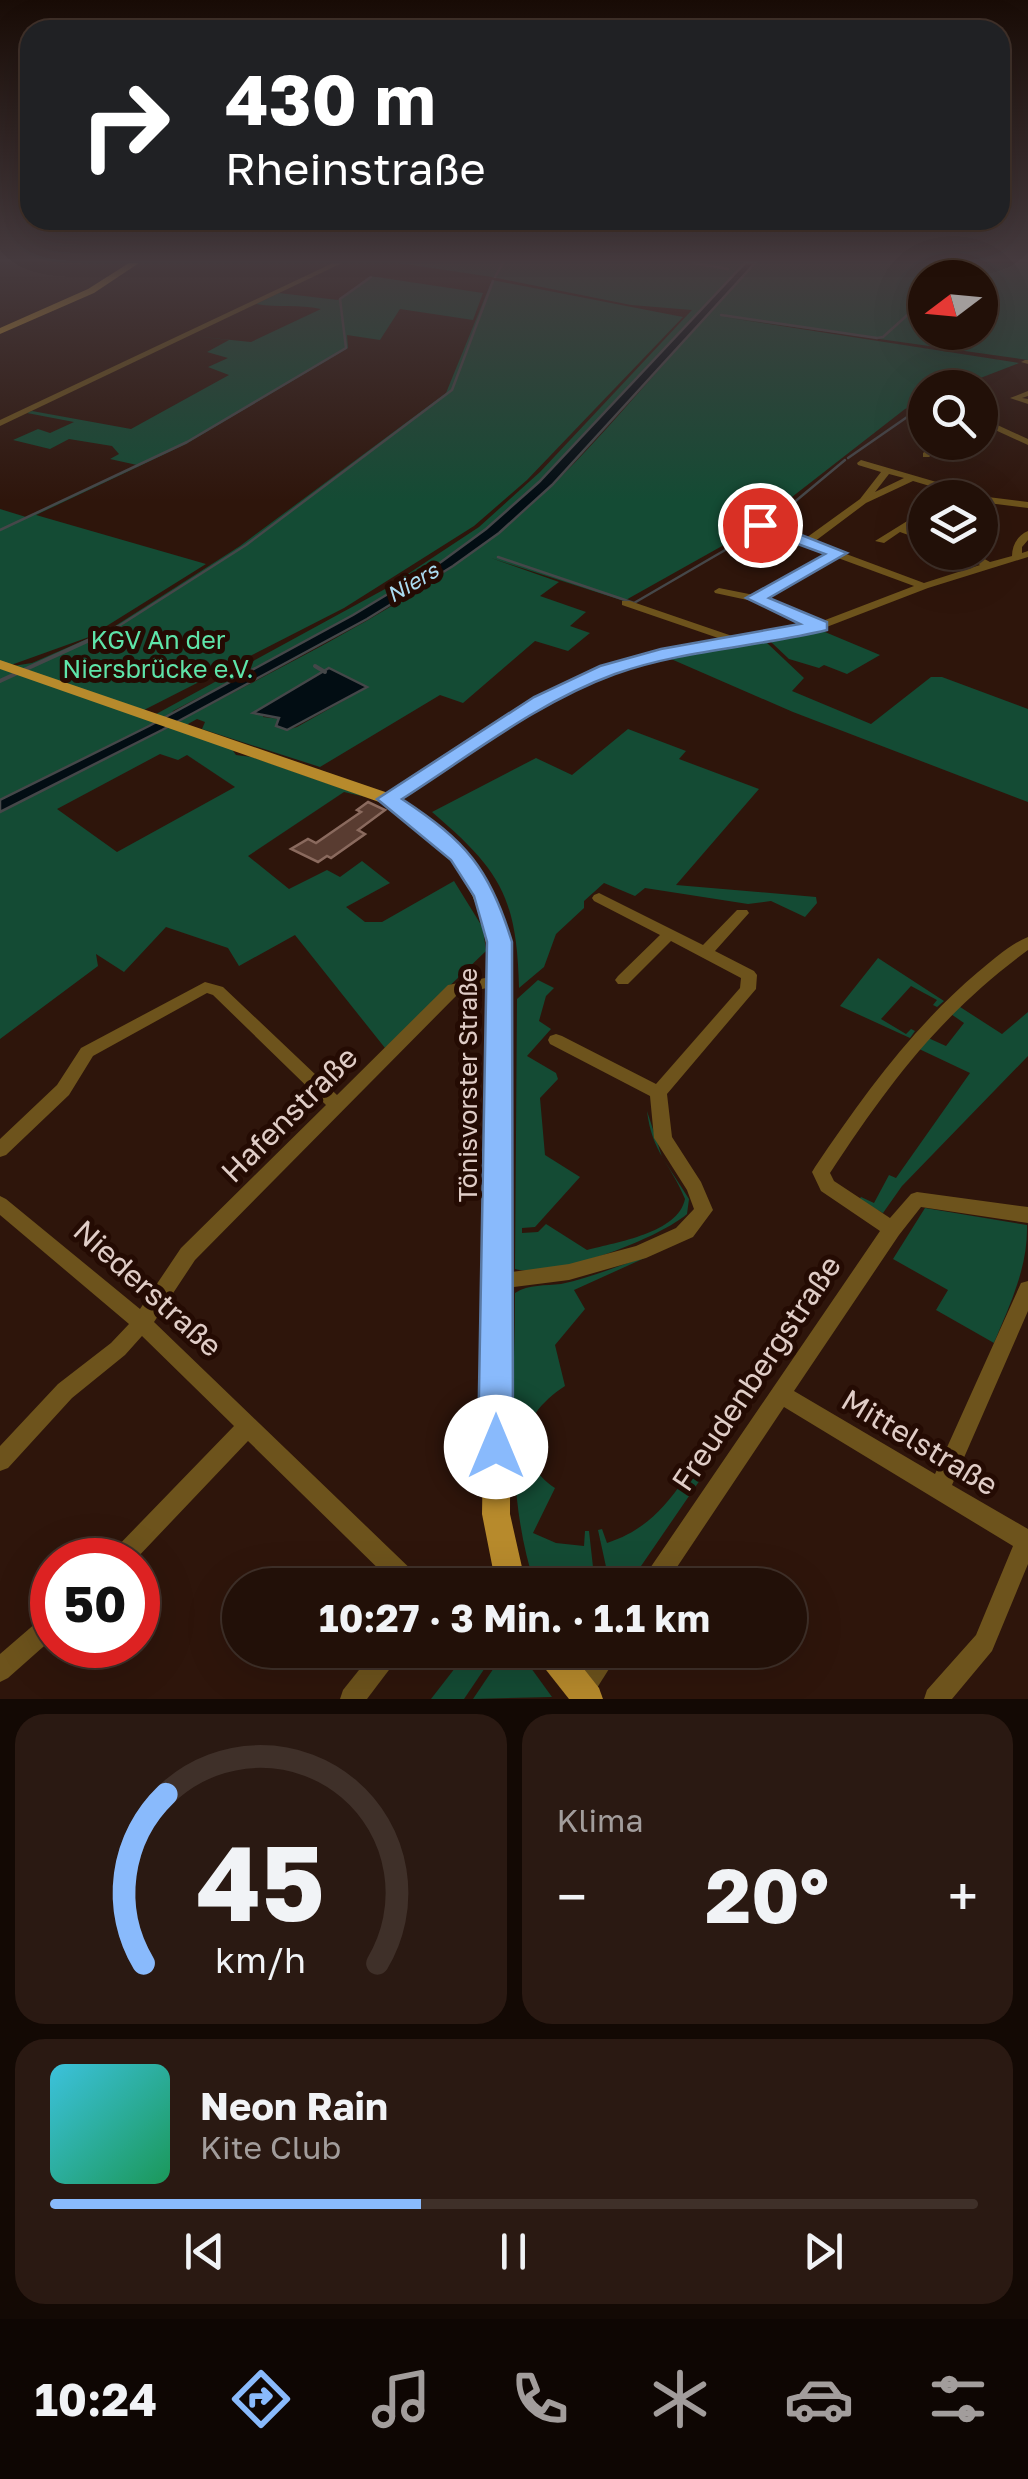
<!DOCTYPE html>
<html lang="de">
<head>
<meta charset="utf-8">
<style>
  :root { --surface:#221008; --page:#2a1912; --text:#f1f3f6; --muted:#a29d9c; --line:#3f3029; --accent:#89bafc }
  body { margin:0; font-family:"Golos Text",sans-serif; background:var(--page); color:var(--text); height:100vh; display:flex; flex-direction:column; font-size:38px; white-space:nowrap }
  * { box-sizing:border-box; margin:0 }
  p { font-size:32px; color:var(--muted) }
  .icon { flex:none; width:55px; height:55px; fill:none; stroke:currentColor; stroke-width:2; stroke-linecap:round; stroke-linejoin:round }
  .map { position:relative; height:1699px; overflow:hidden }
  .panel { display:flex; flex-direction:column; gap:15px; padding:15px; background:#130904; flex:1 }
  .panel>* { flex:none }
  .top-card { position:absolute; left:20px; top:20px; width:990px; height:210px; border-radius:30px; box-shadow:0 10px 40px #0002,0 0 0 2px var(--line); background:#202124; color:#fff; overflow:hidden }
  .needle { width:65px; rotate:254deg }
  .buttons { position:absolute; left:908px; top:260px; display:grid; gap:20px }
  .buttons a { display:grid; place-items:center; width:90px; height:90px; border-radius:50%; background:var(--surface); box-shadow:0 10px 40px #0002,0 0 0 2px var(--line); font-size:50px }
  .speed { position:absolute; left:30px; top:1538px; display:flex; gap:20px; font-size:50px; font-weight:700; text-align:center }
  .speed>* { display:grid; place-content:center; width:130px; height:130px; border-radius:50%; background:var(--surface); box-shadow:0 10px 40px #0002,0 0 0 2px var(--line); line-height:1 }
  .speed .limit { border:15px solid #d22; background:#fff; color:#111 }
  .pin { position:absolute; display:grid; place-items:center; width:85px; height:85px; color:#fff; margin:-42px; border:5px solid #fff; border-radius:50%; box-shadow:0 2px 10px #0007 }
  .me { position:absolute; width:110px; margin:-55px; rotate:0deg; stroke-linejoin:round; filter:drop-shadow(0 0 8px #0008) }
  .turn { display:flex; align-items:center; gap:35px; height:210px; padding:0 40px; font-size:45px }
  .turn .icon { width:130px; height:130px; stroke-width:2.5 }
  .turn b { display:block; font-size:70px; line-height:85px }
  .big { font-size:75px; font-weight:700; line-height:1.1 }
  .panel .card { flex:1; display:flex; flex-direction:column; justify-content:center; gap:15px; min-width:0; padding:0 35px; border-radius:30px; background:var(--page) }
  .panel .dial { align-items:center; gap:0 }
  .dial svg { height:260px; overflow:visible; fill:none; stroke:var(--line); stroke-width:7; stroke-linecap:round; text-anchor:middle }
  .dial text { fill:var(--text); stroke:none }
  .song { display:flex; align-items:center; gap:30px }
  .cover { width:120px; height:120px; border-radius:15px; background:linear-gradient(135deg,hsl(190 70% 55%),hsl(150 70% 35%)) }
  .played { height:10px; border-radius:5px; background:linear-gradient(90deg,var(--accent) 40%,var(--line) 40%) }
  .keys { display:flex; justify-content:space-around; direction:ltr }
  .heat { display:flex; justify-content:space-between; align-items:center; font-size:55px; direction:ltr }
  .panel .tiles { flex:1; display:grid; gap:15px; grid-template-columns:1fr 1fr }
  .card:last-child { grid-column:span 2 }
  .trip { position:absolute; left:222px; top:1568px; width:585px; height:100px; border-radius:50px; background:var(--surface); box-shadow:0 10px 40px #0002,0 0 0 2px var(--line); font-weight:700; line-height:100px; text-align:center }
  .dock { display:flex; height:160px; justify-content:space-around; align-items:center; background:#0e0603; color:var(--muted) }
  .dock .icon { width:70px; height:70px }
  .dock .on { color:var(--accent) }
  .dock b { font-size:45px; color:var(--text) }
  .map>svg:first-child { display:block }
  .green { fill:#144b34; fill-rule:evenodd }
  .water { fill:#020d13; stroke:#454749; stroke-width:2.5 }
  .lines { fill:none; stroke-linecap:round; stroke-linejoin:round }
  .stream-far1 { stroke:#454749; stroke-width:2.5 }
  .stream { stroke:#454749; stroke-width:4 }
  .building { fill:#593c31; stroke:#8a6a5e; stroke-width:2.5 }
  .minor { fill:#6d531c; fill-rule:evenodd }
  .major { fill:#b78a2c; fill-rule:evenodd }
  .route { fill:#89bafc; stroke:#5979a4; stroke-width:2.5 }
  .labels { text-anchor:middle; dominant-baseline:central; stroke-width:10; stroke-linejoin:round; paint-order:stroke }
  .far-water-label { font-size:22px; font-style:italic; fill:#abdbf1; stroke:#240b03 }
  .park-label { font-size:25px; fill:#5ee4a9; stroke:#240b03 }
  .street-label { font-size:25px; fill:#e0cdc7; stroke:#240b03 }
  .near-street-label { font-size:30px; fill:#e0cdc7; stroke:#240b03 }
</style>
</head>
<body>
<div class="map">
<svg width="1028" height="1699" viewBox="0 0 1028 1699">
  <rect width="100%" height="100%" fill="#2e150b"/>
  <!-- green -->
  <g class="green">
    <path d="M398,263H1028V360L723,317L1019,363L957,387L925,388V401L905,409L747,532L624,601L491,558L559,582L540,596L586,612L570,626L590,633L568,651L535,641L463,703L440,695L320,767L202,729L205,722L197,719L179,729L231,748L236,755L252,757L366,797L344,792L248,856L289,889L327,870L340,877L362,861L390,883L346,907L365,922H382L454,881L483,928L486,951L385,1048L295,935L239,966L228,948L166,927L124,972L96,954L98,966L0,1039V668L32,663L112,628L240,546L446,393L492,280L683,317L527,480L474,526L344,608L144,710L147,719L385,589L479,527L540,472L692,310L631,305L492,277ZM925,278H980V332H925ZM698,313L707,316C640,388 577,470 501,531C400,612 278,667 165,729L173,711C280,654 395,603 490,527C566,465 630,385 698,313ZM366,688L297,727L287,730L280,719L263,717V710ZM160,754L178,760L187,755L235,787L117,852L57,809Z"/>
    <path d="M370,276L483,293L473,320L400,309L380,340L347,335L348,348L186,444L36,515L206,564L89,637L11,665L0,661V509L26,517L137,465L110,459L119,454L112,446L69,439L50,449L13,440L38,429L50,433L74,422L27,413L32,411L131,429L229,375L208,367L228,358L207,352L229,340L192,336L251,342L321,309C298,304 279,308 256,304L279,293L338,300Z"/>
    <polygon points="819,631 825,632 880,655 847,674 824,665 819,668 789,659 771,642"/>
    <polygon points="766,642 804,678 792,691 871,724 931,677 942,677 1028,709 1028,802 793,712 671,659 724,647"/>
    <path d="M628,729L686,751L679,759L759,789L676,885L816,897L817,903L805,917L771,901L748,904L645,888L635,896L604,883L584,901V908L556,934L544,967L519,988C517,897 500,870 432,812L536,758L572,775Z"/>
    <polygon points="878,958 944,1001 937,1007 933,1005 937,1000 911,986 881,1019 906,1034 911,1029 915,1031 910,1038 840,1006"/>
    <path d="M538,980L554,988L546,996L539,1021L551,1029L527,1056L556,1073L558,1079L540,1098L545,1155L580,1177L535,1227L522,1228V1233L538,1232L546,1224L587,1250C617,1242 678,1233 685,1199C671,1164 652,1153 647,1111L662,1157L689,1199L687,1214C658,1239 553,1279 515,1269L517,999Z"/>
    <polygon points="957,1005 1002,1034 1028,1012 1028,1056 902,1186 883,1213 859,1200 861,1197 874,1203 889,1175 896,1178 970,1073 917,1048 926,1037 946,1046 964,1023 948,1012"/>
    <path d="M925,1208L1027,1225C1028,1268 1010,1304 994,1343L936,1310L948,1290L893,1259Z"/>
    <path d="M658,1252L574,1290L585,1309L555,1345L565,1386C522,1414 508,1455 555,1488L533,1533L556,1543L584,1546L585,1531H589L595,1585H535C504,1492 515,1390 515,1293C529,1284 545,1286 561,1284C594,1277 626,1263 658,1252Z"/>
    <path d="M683,1467L700,1480L628,1585H610L598,1530L602,1529L607,1543C643,1531 662,1511 684,1480L672,1470Z"/>
    <polygon points="469,1650 497,1650 464,1699 431,1699"/>
    <polygon points="506,1650 518,1650 552,1697 473,1699"/>
  </g>
  <!-- water -->
  <g class="water">
    <polygon points="745,263 755,263 552,485 499,533 453,566 367,619 162,730 0,812 0,800 149,726 353,615 441,562 486,529 539,482"/>
    <polygon points="329,668 367,687 287,730 276,726 279,718 253,713"/>
  </g>
  <g class="lines">
    <!-- stream-far1 -->
    <g class="stream-far1">
      <polyline points="693,263 728,269"/>
      <polyline points="495,277 503,263"/>
      <polyline points="948,278 964,263"/>
      <polyline points="721,315 877,338 883,337 925,299"/>
      <polyline points="848,458 923,406"/>
      <polyline points="768,524 845,460"/>
      <polyline points="0,530 187,442 346,348 340,299 371,277"/>
      <polyline points="498,557 634,603 763,528"/>
      <polyline points="114,629 246,545 452,390 493,281"/>
    </g>
    <!-- stream -->
    <g class="stream">
      <polyline points="315,666 325,672"/>
      <polyline points="0,681 118,627"/>
    </g>
  </g>
  <!-- building -->
  <polygon class="building" points="368,802 385,810 358,830 365,834 331,858 327,856 318,862 291,849 308,839 316,843 361,812 357,810"/>
  <g class="lines">
    <!-- minor -->
    <g class="minor">
      <polygon points="333,263 342,263 0,426 0,420"/>
      <polygon points="1025,360 1028,360 1028,364 1021,362"/>
      <polygon points="1028,391 1028,396 1022,398 1028,399 1028,404 1010,398"/>
      <polygon points="980,417 1028,439 1028,445 980,423"/>
      <polygon points="938,442 948,442 929,457 923,457 923,453"/>
      <path d="M861,460L957,488L961,494L953,496L950,492L913,481L866,503L814,542L924,583L980,565L959,552H972L990,562L1012,556C1012,545 1018,535 1028,531V540L1022,547V553L1028,551V557L928,588L824,628L663,658L611,673L544,704L393,802H383L381,799L383,796C454,751 524,697 603,668C642,654 683,648 724,640L622,605V601H630L738,638L807,625L752,601L715,593L714,591L719,588L754,595L829,554L802,544L774,560H766V556L793,541L755,525L763,523L806,538L860,499L881,472L858,465L857,463ZM889,474L904,478L875,492ZM838,558L914,586L820,622L763,598Z"/>
      <polygon points="980,496 1028,502 1028,508 980,502 980,498 976,498"/>
      <polygon points="925,510 925,517 907,528 925,535 925,541 900,532 884,543 875,541"/>
      <polygon points="599,893 703,945 737,910 747,910 749,913 715,951 754,971 757,975 756,989 667,1094 672,1137 701,1182 713,1210 693,1237 646,1258 569,1280 497,1289 490,1287 487,1281 490,1275 569,1264 636,1246 676,1228 694,1209 687,1190 654,1138 650,1096 550,1044 548,1040 550,1036 556,1034 562,1036 656,1084 740,988 741,978 671,941 628,984 618,984 615,980 618,976 660,935 594,901 592,898 594,895"/>
      <path d="M1028,937V950C940,1015 890,1082 830,1173L834,1181L890,1218L911,1194L917,1192L1028,1207V1223L921,1207L899,1235L794,1391L935,1474L1021,1283L1028,1281V1311L952,1485L1028,1529V1564L992,1651L952,1699H924L927,1690L976,1635L1013,1546L784,1407L665,1585H641L644,1577L880,1231L821,1191L812,1172L815,1167C863,1096 912,1028 978,972C993,960 1010,944 1028,937Z"/>
      <polygon points="501,975 506,976 509,980 506,984 458,994 195,1260 154,1322 419,1577 422,1585 395,1585 248,1441 135,1560 109,1560 112,1552 234,1426 142,1336 125,1355 72,1398 8,1468 0,1471 0,1446 58,1384 111,1343 129,1324 0,1215 0,1196 6,1199 140,1309 181,1248 326,1105 213,995 207,993 93,1056 69,1095 6,1155 0,1157 0,1139 57,1085 81,1048 205,982 223,987 337,1095 448,985"/>
      <polygon points="52,1612 52,1639 8,1678 0,1682 0,1654 44,1616"/>
      <polygon points="375,1650 402,1650 398,1658 367,1699 340,1699 343,1690"/>
      <polygon points="595,1650 621,1650 590,1699 572,1699 569,1690"/>
    </g>
    <!-- major -->
    <g class="major">
      <polygon points="129,263 139,263 94,293 0,334 0,328 88,289"/>
      <path d="M0,660L394,795C470,844 502,890 511,980L510,1514L526,1585H496L482,1514L491,980C483,889 458,852 382,803L0,669Z"/>
      <polygon points="535,1650 569,1650 599,1688 603,1699 569,1699 539,1661"/>
    </g>
  </g>
  <!-- sky -->
  <linearGradient id="sky" x2="0" y2="1"><stop stop-color="#190c06"/><stop offset="0.52" stop-color="#463b3f"/><stop offset="1" stop-color="#463b3f" stop-opacity="0"/></linearGradient>
  <rect width="1028" height="501" fill="url(#sky)"/>
  <!-- route -->
  <path class="route" d="M754,521H766L847,553L769,598L827,622V630C757,647 683,650 615,674C538,702 471,755 402,799C466,841 490,869 512,942L513,1447L508,1459L496,1464L483,1459L478,1447L487,942L474,896L451,860L377,799L534,697L600,666L661,649L800,624L746,598L825,554L754,528Z"/>
  <g class="labels">
    <!-- far-water labels -->
    <g class="far-water-label">
      <text transform="translate(412 582) rotate(-31)">Niers</text>
    </g>
    <!-- park labels -->
    <g class="park-label">
      <text x="158" y="639">KGV An der<tspan x="158" dy="29">Niersbrücke e.V.</tspan></text>
    </g>
    <!-- street labels -->
    <g class="street-label">
      <text transform="translate(467 1085) rotate(-90)">Tönisvorster Straße</text>
    </g>
    <!-- near-street labels -->
    <g class="near-street-label">
      <text transform="translate(289 1114) rotate(-45)">Hafenstraße</text>
      <text transform="translate(148 1288) rotate(42)">Niederstraße</text>
      <text transform="translate(756 1373) rotate(-56)">Freudenbergstraße</text>
      <text transform="translate(920 1442) rotate(31)">Mittelstraße</text>
    </g>
  </g>
</svg>
<div class="buttons">
<a><svg class="needle" viewBox="-14 -14 28 28"><path d="M0-13l5 13h-10z" fill="#e53935"/><path d="M0 13l5-13h-10z" fill="#a29d9c"/></svg></a>
<a><svg class="icon" aria-label="search" viewBox="0 0 24 24"><circle cx="10" cy="10" r="6"/><path d="M15 15l6 6"/></svg></a>
<a><svg class="icon" aria-label="layers" viewBox="0 0 24 24"><path d="M12 4l9 5-9 5-9-5zM3 14l9 5 9-5"/></svg></a>
</div>
<div class="speed"><div class="limit">50</div></div>
<div class="pin" style="left:760px;top:525px;background:#d93025"><svg class="icon" aria-label="arrive" viewBox="0 0 24 24"><path d="M6 21V4h12l-3 4 3 4H6"/></svg></div>
<svg class="me" style="left:496px;top:1447px" viewBox="-20 -20 40 40"><circle r="19" fill="#fff"/><path d="M0-13L10 11 0 6-10 11z" fill="#89bafc"/></svg>
<div class="trip">10:27 · 3 Min. · 1.1 km</div>
<div class="top-card">
<div class="turn"><svg class="icon" aria-label="right" viewBox="0 0 24 24"><path d="M7 20v-9h11M14 6l5 5-5 5"/></svg><div><b>430 m</b>Rheinstraße</div></div>
</div>
</div>
<section class="panel">
<div class="tiles">
<div class="card dial"><svg viewBox="0 0 100 80">
<path d="M14 69A42 42 0 1 1 86 69"/>
<path d="M14 69A42 42 0 0 1 21 17" stroke="#89bafc"/>
<text x="50" y="56" font-size="32" font-weight="700">45</text>
<text x="50" y="72" font-size="11">km/h</text>
</svg></div>
<div class="card"><p>Klima</p>
<div class="heat"><a>−</a><b class="big">20°</b><a>+</a></div>
</div>
<div class="card">
<div class="song"><i class="cover"></i><div><b>Neon Rain</b><p>Kite Club</p></div></div>
<div class="played"></div>
<div class="keys"><svg class="icon" aria-label="previous" viewBox="0 0 24 24"><path d="M18 5L8 12l10 7zM5 5v14"/></svg><svg class="icon" aria-label="pause" viewBox="0 0 24 24"><path d="M8 5v14M16 5v14"/></svg><svg class="icon" aria-label="next" viewBox="0 0 24 24"><path d="M6 5l10 7-10 7zM19 5v14"/></svg></div>
</div>
</div>
</section>
<nav class="dock">
<b>10:24</b>
<svg class="icon on" aria-label="directions" viewBox="0 0 24 24"><path d="M12 3l9 9-9 9-9-9zM9 14v-3h6M13 9l2 2-2 2"/></svg>
<svg class="icon" aria-label="music" viewBox="0 0 24 24"><path d="M9 18V5l10-2v13"/><circle cx="6" cy="18" r="3"/><circle cx="16" cy="16" r="3"/></svg>
<svg class="icon" aria-label="phone" viewBox="0 0 24 24"><path d="M5 4h4l2 5-3 2q2 4 5 5l2-3 5 2v4C11 20 4 13 5 4z"/></svg>
<svg class="icon" aria-label="climate" viewBox="0 0 24 24"><path d="M12 3v18M4 7l16 10M4 17L20 7"/></svg>
<svg class="icon" aria-label="car" viewBox="0 0 24 24"><path d="M5 17H2v-5l4-1 3-4h7l3 4 3 1v5h-3M9 17h6M6 11h13"/><circle cx="7" cy="17" r="2"/><circle cx="17" cy="17" r="2"/></svg>
<svg class="icon" aria-label="filters" viewBox="0 0 24 24"><path d="M4 7h16M4 17h16"/><circle cx="9" cy="7" r="2"/><circle cx="15" cy="17" r="2"/></svg>
</nav>
</body>
</html>
